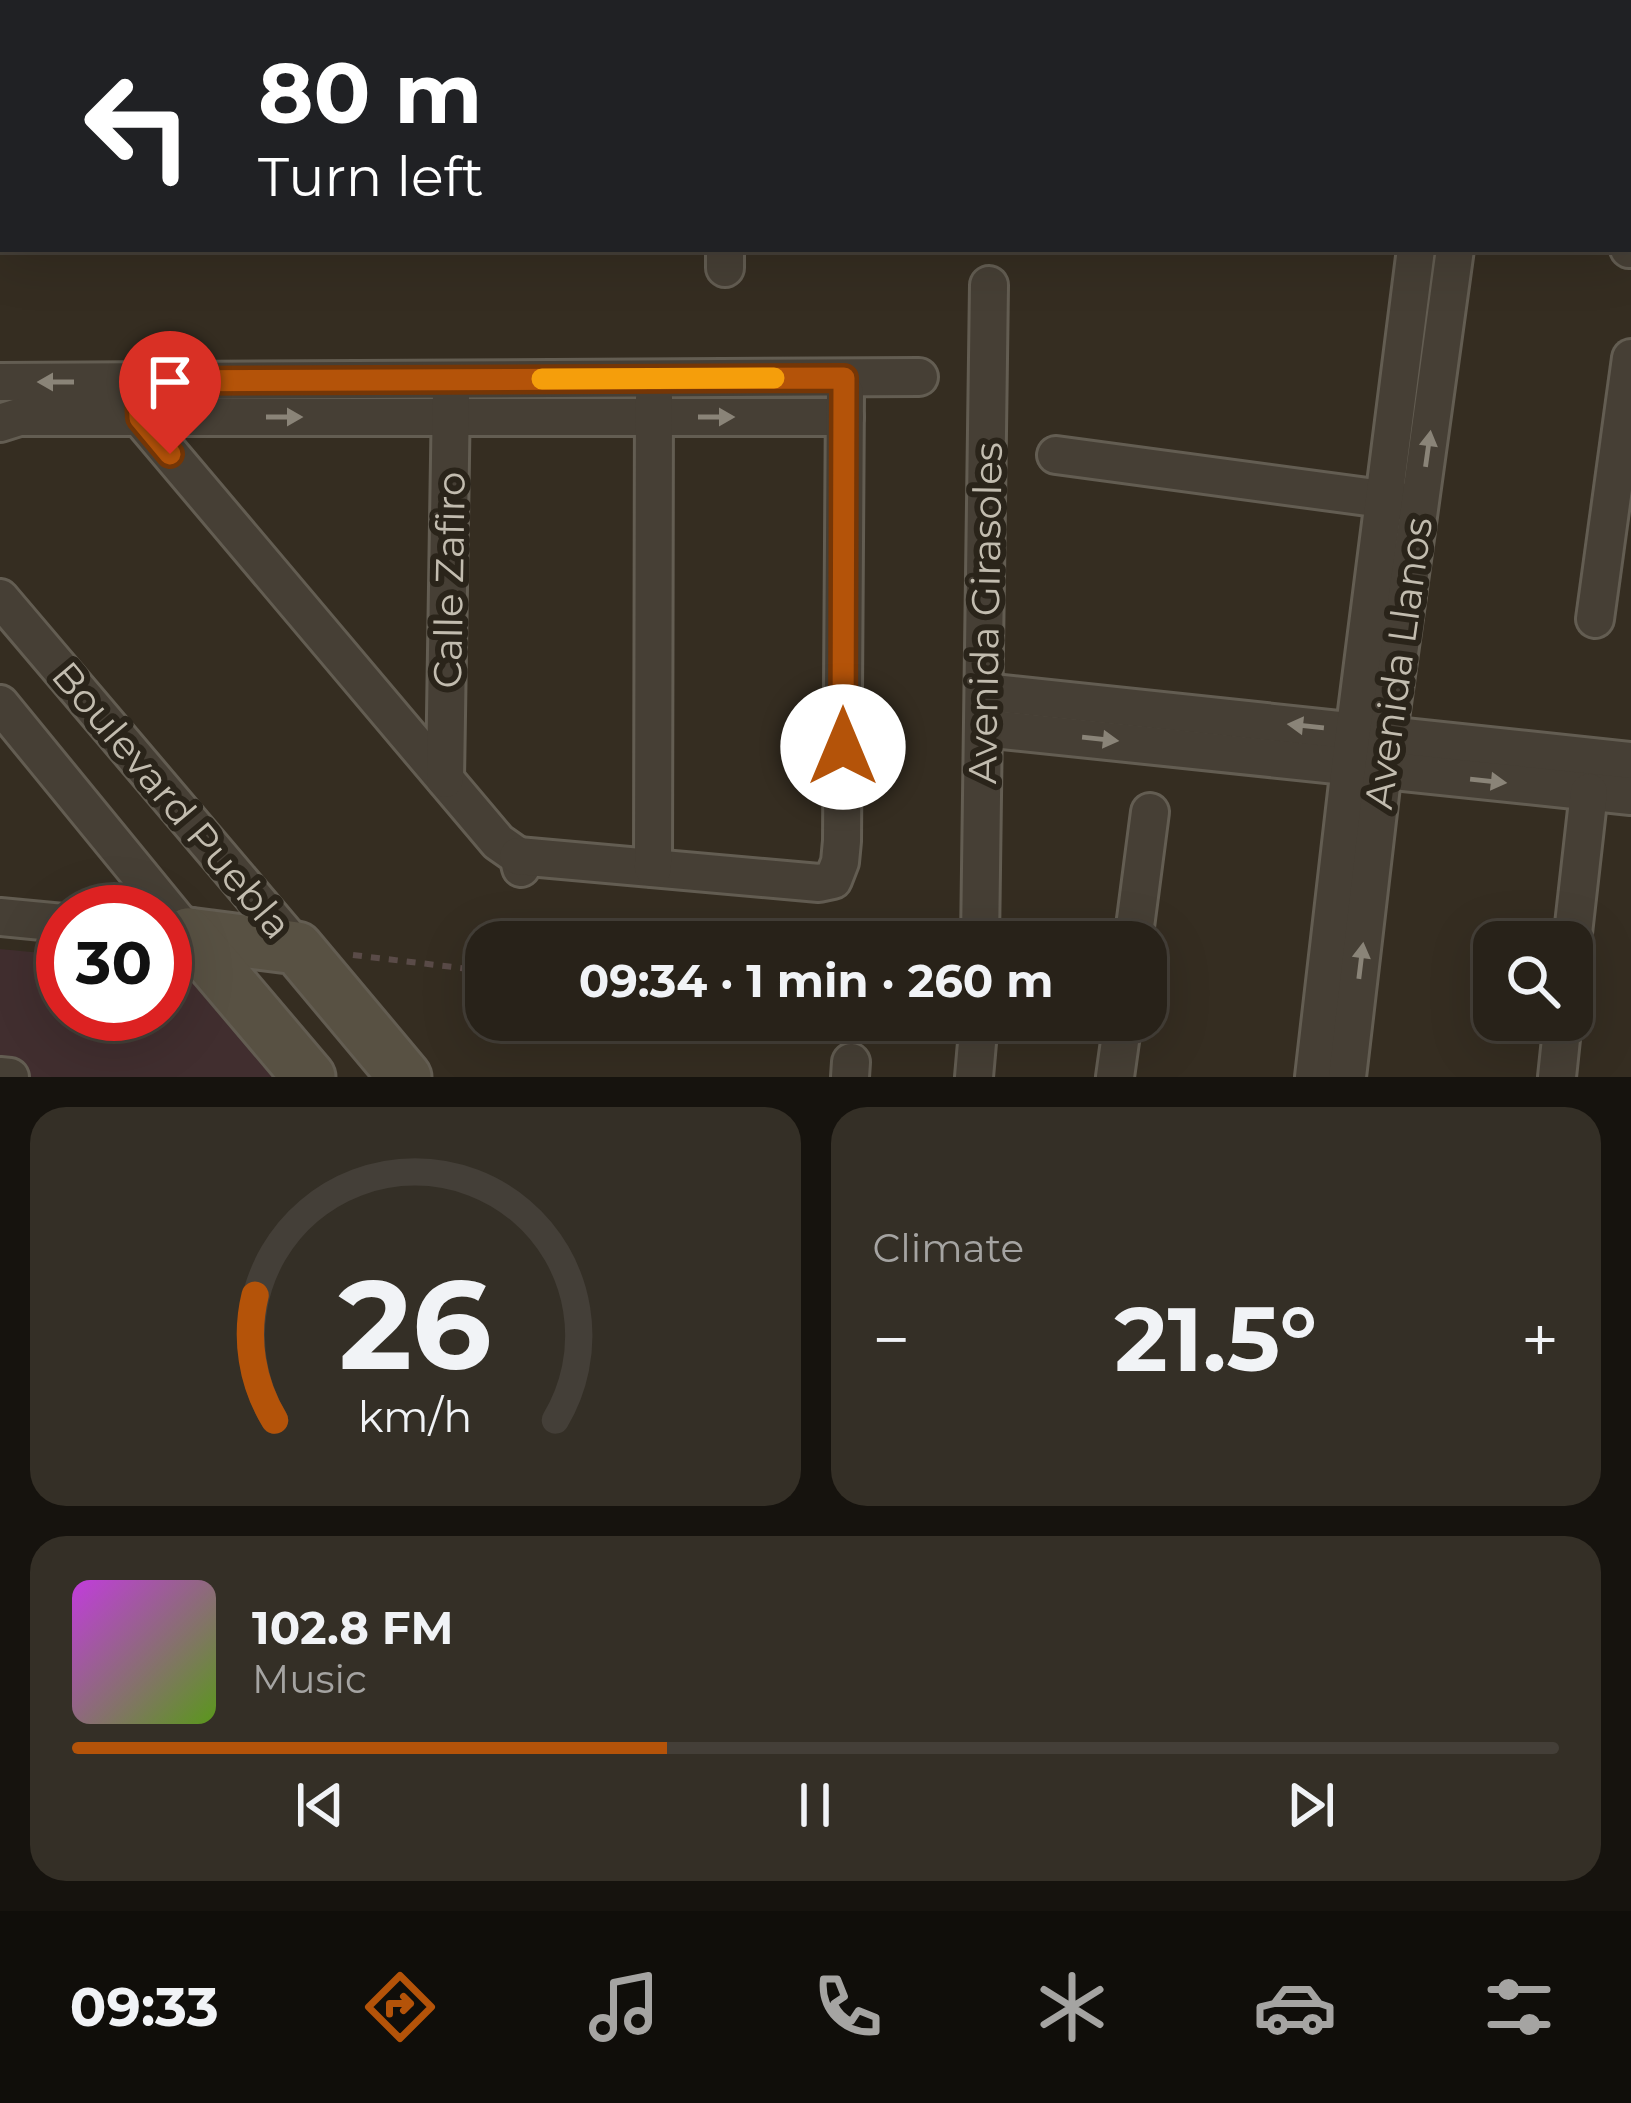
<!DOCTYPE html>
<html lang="en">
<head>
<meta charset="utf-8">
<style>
  :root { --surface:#282219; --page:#342f26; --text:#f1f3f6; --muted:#a5a4a2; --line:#443f38; --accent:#b45309 }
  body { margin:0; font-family:Montserrat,sans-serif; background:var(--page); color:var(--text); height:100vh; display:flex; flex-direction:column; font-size:45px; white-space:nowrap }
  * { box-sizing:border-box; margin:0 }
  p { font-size:39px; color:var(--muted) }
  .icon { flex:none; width:66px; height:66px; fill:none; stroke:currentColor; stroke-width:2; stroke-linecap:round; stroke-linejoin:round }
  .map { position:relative; height:1077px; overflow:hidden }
  .panel { display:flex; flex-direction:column; gap:30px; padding:30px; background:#16130e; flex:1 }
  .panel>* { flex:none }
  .top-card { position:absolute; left:0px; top:0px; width:1632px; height:252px; box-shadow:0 12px 48px #0002,0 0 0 3px var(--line); background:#202124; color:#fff; overflow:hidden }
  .fabs { position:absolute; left:1473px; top:921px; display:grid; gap:24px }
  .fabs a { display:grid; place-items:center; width:120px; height:120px; border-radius:24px; background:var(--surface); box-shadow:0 12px 48px #0002,0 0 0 3px var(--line); font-size:60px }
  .speed { position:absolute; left:36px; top:885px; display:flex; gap:24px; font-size:60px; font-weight:700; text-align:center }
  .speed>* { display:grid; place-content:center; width:156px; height:156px; border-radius:50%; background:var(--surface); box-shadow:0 12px 48px #0002,0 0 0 3px var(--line); line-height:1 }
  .speed .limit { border:18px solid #d22; background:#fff; color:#111 }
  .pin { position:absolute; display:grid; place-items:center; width:102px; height:102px; color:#fff; margin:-123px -51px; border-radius:50% 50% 50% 0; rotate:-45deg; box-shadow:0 0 12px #0007 }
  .pin .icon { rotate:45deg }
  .me { position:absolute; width:132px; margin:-66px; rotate:0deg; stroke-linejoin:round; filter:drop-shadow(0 0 9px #0008) }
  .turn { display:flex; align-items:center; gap:42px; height:252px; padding:0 60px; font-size:54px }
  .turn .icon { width:156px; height:156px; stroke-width:2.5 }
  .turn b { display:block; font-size:84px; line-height:102px }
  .big { font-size:90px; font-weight:700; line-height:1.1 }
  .panel .widget { flex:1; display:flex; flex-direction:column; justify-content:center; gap:18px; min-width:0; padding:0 42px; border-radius:36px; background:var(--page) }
  .panel .dial { align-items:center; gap:0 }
  .dial svg { height:312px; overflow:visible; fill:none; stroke:var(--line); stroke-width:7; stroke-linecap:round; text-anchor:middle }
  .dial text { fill:var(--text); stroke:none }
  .song { display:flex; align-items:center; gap:36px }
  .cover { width:144px; height:144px; border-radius:18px; background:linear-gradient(135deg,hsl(290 70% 55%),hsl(90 70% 35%)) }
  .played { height:12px; border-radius:6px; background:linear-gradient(90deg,var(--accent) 40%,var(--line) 40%) }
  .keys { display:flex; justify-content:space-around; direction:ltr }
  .heat { display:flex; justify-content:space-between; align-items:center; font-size:66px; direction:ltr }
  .panel .tiles { flex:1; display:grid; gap:30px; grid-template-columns:1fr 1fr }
  .widget:last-child { grid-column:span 2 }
  .trip { position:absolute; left:465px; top:921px; width:702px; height:120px; border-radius:36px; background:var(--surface); box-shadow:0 12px 48px #0002,0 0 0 3px var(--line); font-weight:700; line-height:120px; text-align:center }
  .dock { display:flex; height:192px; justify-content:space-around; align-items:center; background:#100e0a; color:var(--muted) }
  .dock .icon { width:84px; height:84px }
  .dock .on { color:var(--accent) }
  .dock b { font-size:54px; color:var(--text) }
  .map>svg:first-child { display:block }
  .green { fill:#412e2f }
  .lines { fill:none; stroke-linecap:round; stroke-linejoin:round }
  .street-casing { stroke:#635d52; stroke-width:42 }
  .secondary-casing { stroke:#635d52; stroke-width:57 }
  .path { stroke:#5a4b48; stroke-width:6; stroke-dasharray:9 9; stroke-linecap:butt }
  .street { stroke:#463f35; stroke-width:36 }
  .secondary { stroke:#585143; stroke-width:51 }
  .oneway { fill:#8a8478 }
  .route-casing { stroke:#753606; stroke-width:30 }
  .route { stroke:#b45309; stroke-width:21 }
  .slow { stroke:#f59e0b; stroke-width:21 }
  .labels { text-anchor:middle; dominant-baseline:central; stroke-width:12; stroke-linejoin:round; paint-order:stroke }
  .street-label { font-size:39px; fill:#c2bcaf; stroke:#2a241a }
</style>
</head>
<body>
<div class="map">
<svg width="1631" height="1077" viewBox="0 0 1631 1077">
  <rect width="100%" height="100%" fill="#352d21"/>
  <!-- green -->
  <polygon class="green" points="0,949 63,955 63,1014 165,1014 165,965 187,967 279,1077 0,1077"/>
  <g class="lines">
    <defs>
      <g id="street">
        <polyline points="116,0 116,3"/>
        <polyline points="314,0 314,3"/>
        <polyline points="518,0 518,3"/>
        <polyline points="723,0 723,3"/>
        <polyline points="1447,3 1447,0"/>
        <polyline points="1487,3 1487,0"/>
        <polyline points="0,190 3,190"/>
        <polyline points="1629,220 1631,220"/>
        <polyline points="725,249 725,268"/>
        <polyline points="1629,249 1631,249"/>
        <polyline points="0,382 919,377"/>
        <polyline points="139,403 140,418 498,842 518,856 521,868"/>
        <polyline points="0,423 19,417 845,417"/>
        <polyline points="1056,455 1405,502"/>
        <polyline points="0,598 297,948"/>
        <polyline points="1595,619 1631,358"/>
        <polyline points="984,692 1631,761"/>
        <polyline points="0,704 188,934"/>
        <polyline points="984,728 1631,796"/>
        <polyline points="445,779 451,395"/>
        <polyline points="518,856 819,883 833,880 840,862 842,841 845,393"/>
        <polyline points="653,868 654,398"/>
        <polyline points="0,917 63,923"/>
        <polyline points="980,942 989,285"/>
        <polyline points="1133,942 1150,812"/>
        <polyline points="1572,942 1589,792"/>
        <polyline points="0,1076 10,1077"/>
        <polyline points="850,1077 851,1062"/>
        <polyline points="974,1077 979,1020"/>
        <polyline points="1115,1077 1123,1020"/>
        <polyline points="1314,1077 1350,766 1416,249"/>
        <polyline points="1347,1077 1383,769 1455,249"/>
        <polyline points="1557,1077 1563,1020"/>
      </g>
      <g id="secondary">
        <polyline points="188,934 297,948 405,1077"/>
        <polyline points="188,934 309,1077"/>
      </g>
    </defs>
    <!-- street casing -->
    <use href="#street" class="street-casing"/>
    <!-- secondary casing -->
    <use href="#secondary" class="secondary-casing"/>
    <!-- path -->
    <g class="path">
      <polyline points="353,955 486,971"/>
      <polyline points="885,1020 946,1027"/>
    </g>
    <!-- street -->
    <use href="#street" class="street"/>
    <!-- secondary -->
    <use href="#secondary" class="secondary"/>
  </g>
  <!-- one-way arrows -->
  <defs><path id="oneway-solid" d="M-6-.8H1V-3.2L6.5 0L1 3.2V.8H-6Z" transform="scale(3)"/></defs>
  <g class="oneway">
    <use href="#oneway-solid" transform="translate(56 382) rotate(180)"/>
    <use href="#oneway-solid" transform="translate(284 417)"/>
    <use href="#oneway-solid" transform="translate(716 417)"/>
    <use href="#oneway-solid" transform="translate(1428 449) rotate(-82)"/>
    <use href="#oneway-solid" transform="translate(1306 726) rotate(-174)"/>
    <use href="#oneway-solid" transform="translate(1100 739) rotate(6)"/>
    <use href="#oneway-solid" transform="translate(1488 781) rotate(6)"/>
    <use href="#oneway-solid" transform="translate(1361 961) rotate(-83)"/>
  </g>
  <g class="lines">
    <defs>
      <polyline id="route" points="170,454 140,418 138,381 844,378 843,747"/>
    </defs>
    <!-- route casing -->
    <use href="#route" class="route-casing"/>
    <!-- route -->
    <use href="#route" class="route"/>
    <!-- slow -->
    <polyline class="slow" points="542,379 774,378"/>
  </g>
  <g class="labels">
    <!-- street labels -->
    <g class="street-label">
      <text transform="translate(449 580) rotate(-89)">Calle Zafiro</text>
      <text transform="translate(985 613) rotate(-89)">Avenida Girasoles</text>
      <text transform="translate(1398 663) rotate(-82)">Avenida Llanos</text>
      <text transform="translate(172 800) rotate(50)">Boulevard Puebla</text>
    </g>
  </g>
</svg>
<div class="fabs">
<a><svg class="icon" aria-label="search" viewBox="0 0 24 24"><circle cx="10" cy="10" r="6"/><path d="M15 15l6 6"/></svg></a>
</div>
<div class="speed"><div class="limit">30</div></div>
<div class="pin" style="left:170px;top:454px;background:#d93025"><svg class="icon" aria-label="arrive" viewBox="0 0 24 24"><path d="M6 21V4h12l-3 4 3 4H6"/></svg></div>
<svg class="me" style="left:843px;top:747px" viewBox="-20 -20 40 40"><circle r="19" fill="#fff"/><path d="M0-13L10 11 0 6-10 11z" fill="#b45309"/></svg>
<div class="trip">09:34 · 1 min · 260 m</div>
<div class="top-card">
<div class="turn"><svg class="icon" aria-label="left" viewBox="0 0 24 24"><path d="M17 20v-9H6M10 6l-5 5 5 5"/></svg><div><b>80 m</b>Turn left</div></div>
</div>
</div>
<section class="panel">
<div class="tiles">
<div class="widget dial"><svg viewBox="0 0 100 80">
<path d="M14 69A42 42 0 1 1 86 69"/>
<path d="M14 69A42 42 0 0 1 9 37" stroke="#b45309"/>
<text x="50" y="56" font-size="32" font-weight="700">26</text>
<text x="50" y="72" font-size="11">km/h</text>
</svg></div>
<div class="widget"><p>Climate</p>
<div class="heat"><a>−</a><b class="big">21.5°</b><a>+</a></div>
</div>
<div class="widget">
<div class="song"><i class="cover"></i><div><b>102.8 FM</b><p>Music</p></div></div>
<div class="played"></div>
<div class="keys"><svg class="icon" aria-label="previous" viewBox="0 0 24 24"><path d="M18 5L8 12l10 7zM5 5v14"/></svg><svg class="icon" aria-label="pause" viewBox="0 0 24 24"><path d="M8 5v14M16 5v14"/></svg><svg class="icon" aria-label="next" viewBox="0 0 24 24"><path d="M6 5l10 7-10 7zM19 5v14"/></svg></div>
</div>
</div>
</section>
<nav class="dock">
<b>09:33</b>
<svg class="icon on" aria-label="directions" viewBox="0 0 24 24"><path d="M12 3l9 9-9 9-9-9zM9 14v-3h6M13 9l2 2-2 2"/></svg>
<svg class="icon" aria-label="music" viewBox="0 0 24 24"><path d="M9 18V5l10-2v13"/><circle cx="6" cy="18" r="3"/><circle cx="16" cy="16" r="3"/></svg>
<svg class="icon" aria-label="phone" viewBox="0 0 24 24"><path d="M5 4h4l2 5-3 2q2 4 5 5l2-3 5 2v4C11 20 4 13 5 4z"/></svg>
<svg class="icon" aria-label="climate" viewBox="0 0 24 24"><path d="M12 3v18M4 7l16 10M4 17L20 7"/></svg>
<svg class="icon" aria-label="car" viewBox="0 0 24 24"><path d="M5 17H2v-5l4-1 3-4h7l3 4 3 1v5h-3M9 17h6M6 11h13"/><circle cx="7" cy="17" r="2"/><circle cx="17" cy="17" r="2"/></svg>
<svg class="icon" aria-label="filters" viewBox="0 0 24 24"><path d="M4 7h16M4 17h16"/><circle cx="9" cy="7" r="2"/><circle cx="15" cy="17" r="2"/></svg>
</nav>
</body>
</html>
